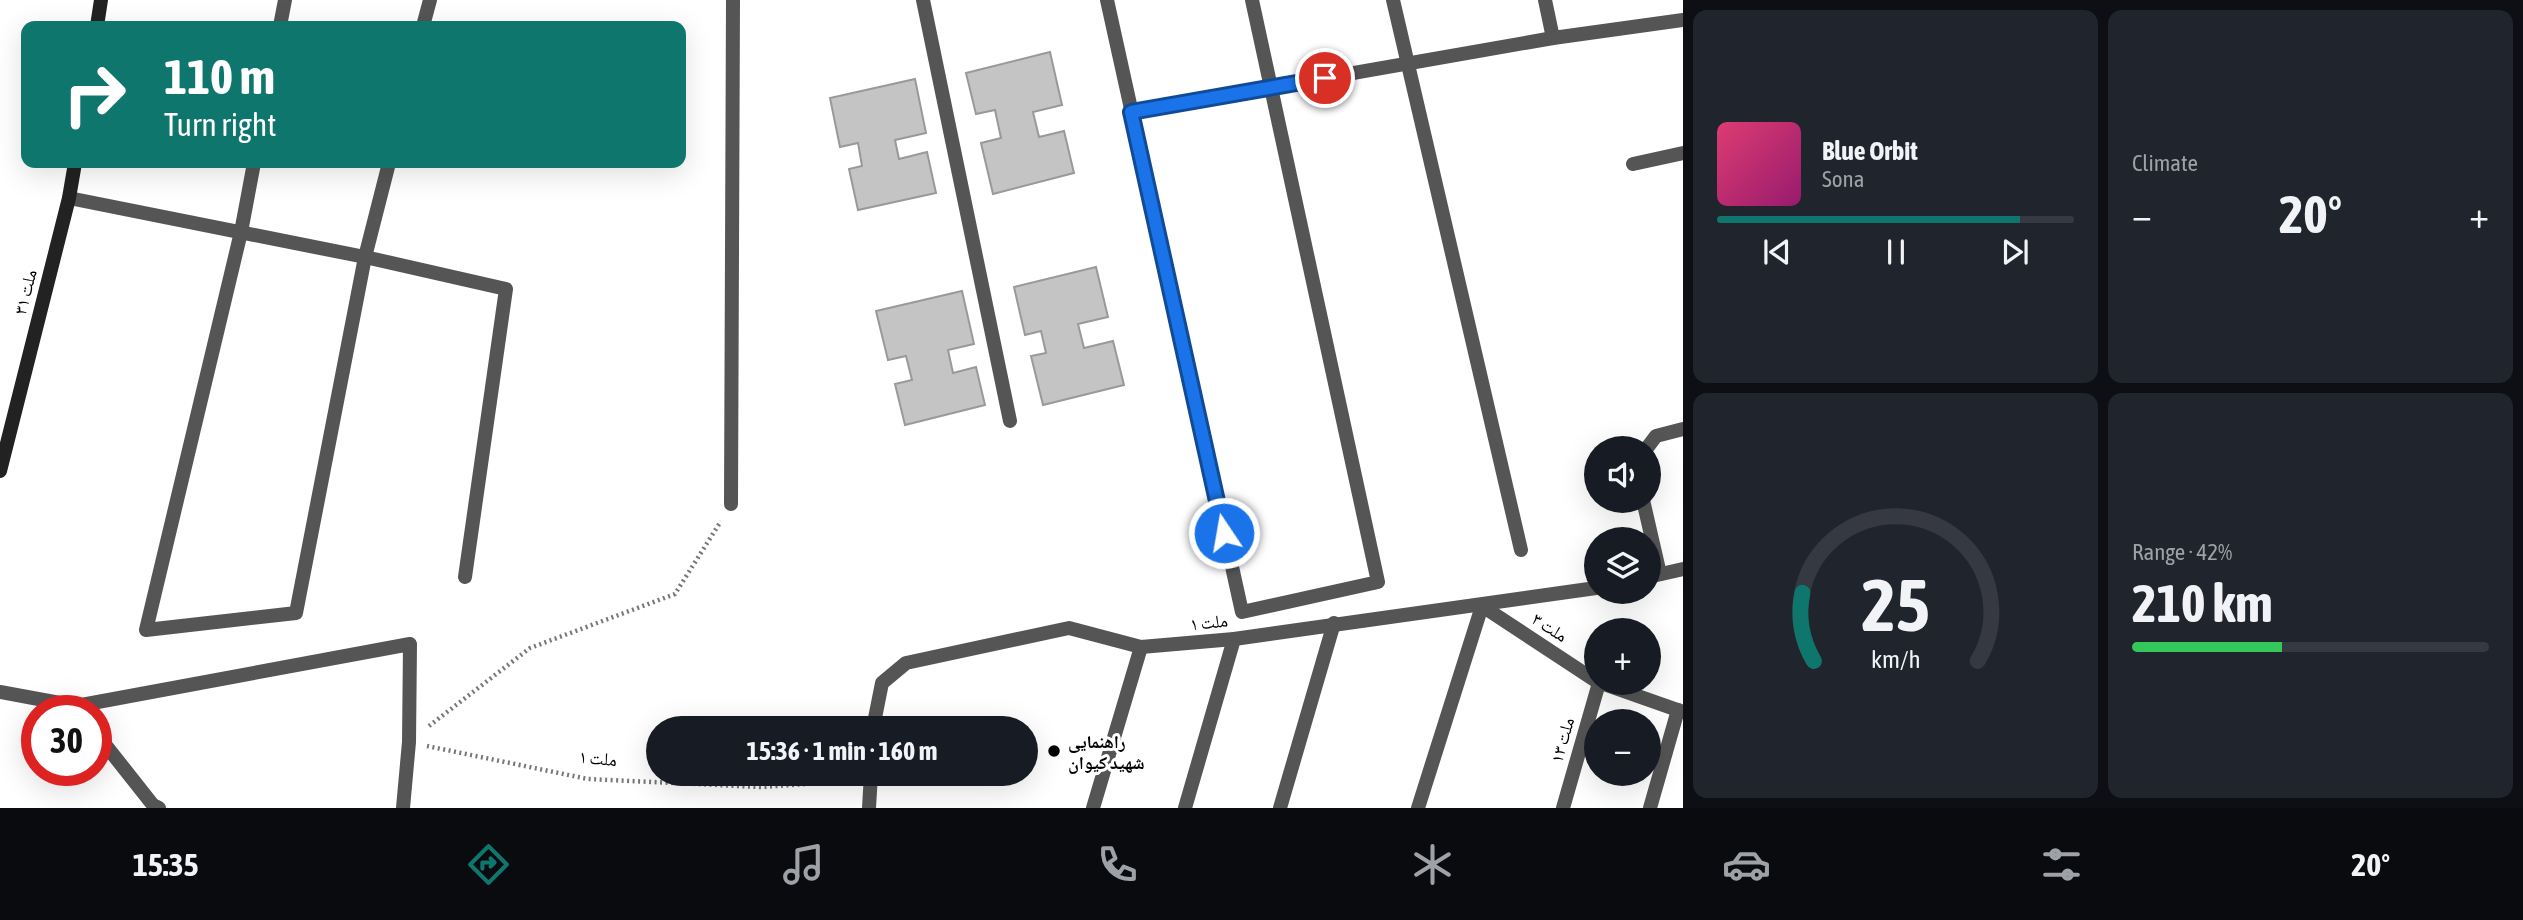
<!DOCTYPE html>
<html lang="en">
<head>
<meta charset="utf-8">
<style>
  :root { --surface:#171b24; --page:#20242c; --text:#f1f3f6; --muted:#9ea1a6; --line:#363941; --accent:#0f766e }
  body { margin:0; font-family:"Asap Condensed","Noto Naskh Arabic",sans-serif; background:var(--page); color:var(--text); height:100vh; display:flex; flex-direction:column; font-size:26px; white-space:nowrap }
  * { box-sizing:border-box; margin:0 }
  p { font-size:23px; color:var(--muted) }
  .icon { flex:none; width:38px; height:38px; fill:none; stroke:currentColor; stroke-width:2; stroke-linecap:round; stroke-linejoin:round }
  .map { position:relative; flex:1; overflow:hidden }
  .drawer { display:flex; flex-direction:column; gap:10px; padding:10px; background:#0d0f14; width:840px }
  .drawer>* { flex:none }
  .banner { position:absolute; left:21px; top:21px; width:665px; height:147px; border-radius:14px; box-shadow:0 7px 28px #0002; background:#0f766e; color:#fff; overflow:hidden }
  .fabs { position:absolute; left:1584px; top:436px; display:grid; gap:14px }
  .fabs a { display:grid; place-items:center; width:77px; height:77px; border-radius:50%; background:var(--surface); box-shadow:0 7px 28px #0002; font-size:35px }
  .speed { position:absolute; left:21px; top:695px; display:flex; gap:14px; font-size:35px; font-weight:700; text-align:center }
  .speed>* { display:grid; place-content:center; width:91px; height:91px; border-radius:50%; background:var(--surface); box-shadow:0 7px 28px #0002; line-height:1 }
  .speed .limit { border:10px solid #d22; background:#fff; color:#111 }
  .pin { position:absolute; display:grid; place-items:center; width:60px; height:60px; color:#fff; margin:-30px; border:4px solid #fff; border-radius:50%; box-shadow:0 2px 7px #0007 }
  .me { position:absolute; width:77px; margin:-38px; rotate:348deg; stroke-linejoin:round; filter:drop-shadow(0 0 5px #0008) }
  .turn { display:flex; align-items:center; gap:24px; height:147px; padding:0 28px; font-size:32px }
  .turn .icon { width:91px; height:91px; stroke-width:2.5 }
  .turn b { display:block; font-size:49px; line-height:60px }
  .big { font-size:52px; font-weight:700; line-height:1.1 }
  .drawer .widget { flex:1; display:flex; flex-direction:column; justify-content:center; gap:10px; min-width:0; padding:0 24px; border-radius:14px; background:var(--page) }
  .drawer .dial { align-items:center; gap:0 }
  .dial svg { height:182px; overflow:visible; fill:none; stroke:var(--line); stroke-width:7; stroke-linecap:round; text-anchor:middle }
  .dial text { fill:var(--text); stroke:none }
  .song { display:flex; align-items:center; gap:21px }
  .cover { width:84px; height:84px; border-radius:10px; background:linear-gradient(135deg,hsl(340 70% 55%),hsl(320 70% 35%)) }
  .played { height:7px; border-radius:4px; background:linear-gradient(90deg,var(--accent) 85%,var(--line) 85%) }
  .keys { display:flex; justify-content:space-around; direction:ltr }
  .heat { display:flex; justify-content:space-between; align-items:center; font-size:38px; direction:ltr }
  .charge { height:10px; border-radius:5px; background:linear-gradient(90deg,#34c759 42%,var(--line) 0) }
  .drawer .tiles { flex:1; display:grid; gap:10px; grid-template-columns:repeat(2,1fr) }
  .trip { position:absolute; left:646px; top:716px; width:392px; height:70px; border-radius:35px; background:var(--surface); box-shadow:0 7px 28px #0002; font-weight:700; line-height:70px; text-align:center }
  .tab-bar { display:flex; height:112px; justify-content:space-around; align-items:center; background:#090b0e; color:var(--muted) }
  .tab-bar .icon { width:49px; height:49px }
  .tab-bar .selected { color:var(--accent) }
  .tab-bar b { font-size:32px; color:var(--text) }
  main { display:flex; flex:1; min-height:0 }
  .map>svg:first-child { display:block }
  .building { fill:#c4c4c4; stroke:#999; stroke-width:2 }
  .lines { fill:none; stroke-linecap:round; stroke-linejoin:round }
  .path { stroke:#777; stroke-width:4.5; stroke-dasharray:2 3.5; stroke-linecap:butt }
  .street { stroke:#555; stroke-width:14 }
  .secondary { stroke:#222; stroke-width:14 }
  .route-casing { stroke:#114b97; stroke-width:18 }
  .route { stroke:#1a73e8; stroke-width:12 }
  .poi-dot { fill:#000; stroke:#fff; stroke-width:2.5 }
  .labels { text-anchor:middle; dominant-baseline:central; stroke-width:6; stroke-linejoin:round; paint-order:stroke }
  .street-label { font-size:18px; fill:#000; stroke:#fff }
  .poi-label { font-size:18px; font-weight:bold; fill:#000; stroke:#fff; text-anchor:start }
</style>
</head>
<body>
<main>
<div class="map">
<svg width="1683" height="808" viewBox="0 0 1683 808">
  <rect width="100%" height="100%" fill="#fff"/>
  <!-- building -->
  <g class="building">
    <polygon points="1050,52 1062,105 1033,112 1039,137 1064,131 1074,173 993,194 981,143 1001,138 995,110 976,114 966,73"/>
    <polygon points="915,79 926,133 895,140 899,159 927,152 936,193 858,210 849,169 862,166 858,143 840,147 830,98"/>
    <polygon points="1096,267 1108,317 1078,324 1084,348 1113,341 1124,385 1043,405 1031,356 1046,353 1041,331 1025,335 1014,287"/>
    <polygon points="962,291 974,344 948,350 953,373 976,367 985,405 905,425 895,384 912,380 906,356 888,360 876,311"/>
  </g>
  <g class="lines">
    <!-- path -->
    <g class="path">
      <polyline points="429,726 530,648 675,594 721,521"/>
      <polyline points="427,746 588,779 761,787 852,781"/>
    </g>
    <!-- street -->
    <g class="street">
      <polyline points="923,0 1010,421"/>
      <polyline points="1107,0 1242,612 1378,582 1252,0"/>
      <polyline points="1393,0 1521,550"/>
      <polyline points="1545,0 1553,38"/>
      <polyline points="280,26 285,0"/>
      <polyline points="423,26 430,0"/>
      <polyline points="1131,112 1553,38 1683,20"/>
      <polyline points="254,163 241,232 146,630 296,613 365,257 389,163"/>
      <polyline points="1633,164 1683,153"/>
      <polyline points="69,198 365,257 506,289 465,577"/>
      <polyline points="1647,448 1656,436 1683,429"/>
      <polyline points="1643,500 1660,574"/>
      <polyline points="731,504 733,0"/>
      <polyline points="1648,577 1683,569"/>
      <polyline points="1598,682 1683,712"/>
      <polyline points="0,692 76,706 410,644 409,742 403,808"/>
      <polyline points="873,728 882,683 906,663 1069,628 1141,647 1234,639 1596,588"/>
      <polyline points="96,733 153,805 159,808"/>
      <polyline points="869,808 871,774"/>
      <polyline points="1093,808 1141,647"/>
      <polyline points="1185,808 1234,639"/>
      <polyline points="1280,808 1334,623"/>
      <polyline points="1418,808 1482,606 1596,681"/>
      <polyline points="1563,808 1599,683"/>
      <polyline points="1650,808 1678,710"/>
    </g>
    <!-- secondary -->
    <g class="secondary">
      <polyline points="97,26 101,0"/>
      <polyline points="0,471 69,198 75,163"/>
    </g>
  </g>
  <g class="lines">
    <defs>
      <polyline id="route" points="1224,533 1131,112 1325,78"/>
    </defs>
    <!-- route casing -->
    <use href="#route" class="route-casing"/>
    <!-- route -->
    <use href="#route" class="route"/>
  </g>
  <!-- markers -->
  <circle class="poi-dot" cx="1054" cy="751" r="7"/>
  <g class="labels">
    <!-- street labels -->
    <g class="street-label">
      <text transform="translate(25 292) rotate(-76)">ملت ۳۱</text>
      <text transform="translate(1209 622) rotate(-6)">ملت ۱</text>
      <text transform="translate(1550 627) rotate(33)">ملت ۳</text>
      <text transform="translate(1562 740) rotate(-74)">ملت ۱۳</text>
      <text transform="translate(598 758) rotate(5)">ملت ۱</text>
    </g>
    <!-- poi labels -->
    <g class="poi-label">
      <text x="1068" y="741">راهنمایی<tspan x="1068" dy="21">شهید کیوان</tspan></text>
    </g>
  </g>
</svg>
<div class="fabs">
<a><svg class="icon" aria-label="sound" viewBox="0 0 24 24"><path d="M4 9h4l5-4v14l-5-4H4zM17 9q2 3 0 6"/></svg></a>
<a><svg class="icon" aria-label="layers" viewBox="0 0 24 24"><path d="M12 4l9 5-9 5-9-5zM3 14l9 5 9-5"/></svg></a>
<a>+</a>
<a>−</a>
</div>
<div class="speed"><div class="limit">30</div></div>
<div class="pin" style="left:1325px;top:78px;background:#d93025"><svg class="icon" aria-label="arrive" viewBox="0 0 24 24"><path d="M6 21V4h12l-3 4 3 4H6"/></svg></div>
<svg class="me" style="left:1224px;top:533px" viewBox="-20 -20 40 40"><circle r="17" fill="#1a73e8" stroke="#fff" stroke-width="3"/><path d="M0-11L8 9 0 5-8 9z" fill="#fff"/></svg>
<div class="trip">15:36 · 1 min · 160 m</div>
<div class="banner">
<div class="turn"><svg class="icon" aria-label="right" viewBox="0 0 24 24"><path d="M7 20v-9h11M14 6l5 5-5 5"/></svg><div><b>110 m</b>Turn right</div></div>
</div>
</div>
<section class="drawer">
<div class="tiles">
<div class="widget">
<div class="song"><i class="cover"></i><div><b>Blue Orbit</b><p>Sona</p></div></div>
<div class="played"></div>
<div class="keys"><svg class="icon" aria-label="previous" viewBox="0 0 24 24"><path d="M18 5L8 12l10 7zM5 5v14"/></svg><svg class="icon" aria-label="pause" viewBox="0 0 24 24"><path d="M8 5v14M16 5v14"/></svg><svg class="icon" aria-label="next" viewBox="0 0 24 24"><path d="M6 5l10 7-10 7zM19 5v14"/></svg></div>
</div>
<div class="widget"><p>Climate</p>
<div class="heat"><a>−</a><b class="big">20°</b><a>+</a></div>
</div>
<div class="widget dial"><svg viewBox="0 0 100 80">
<path d="M14 69A42 42 0 1 1 86 69"/>
<path d="M14 69A42 42 0 0 1 9 39" stroke="#0f766e"/>
<text x="50" y="56" font-size="32" font-weight="700">25</text>
<text x="50" y="72" font-size="11">km/h</text>
</svg></div>
<div class="widget"><p>Range · 42%</p><b class="big">210 km</b><div class="charge"></div></div>
</div>
</section>
</main>
<nav class="tab-bar">
<b>15:35</b>
<svg class="icon selected" aria-label="directions" viewBox="0 0 24 24"><path d="M12 3l9 9-9 9-9-9zM9 14v-3h6M13 9l2 2-2 2"/></svg>
<svg class="icon" aria-label="music" viewBox="0 0 24 24"><path d="M9 18V5l10-2v13"/><circle cx="6" cy="18" r="3"/><circle cx="16" cy="16" r="3"/></svg>
<svg class="icon" aria-label="phone" viewBox="0 0 24 24"><path d="M5 4h4l2 5-3 2q2 4 5 5l2-3 5 2v4C11 20 4 13 5 4z"/></svg>
<svg class="icon" aria-label="climate" viewBox="0 0 24 24"><path d="M12 3v18M4 7l16 10M4 17L20 7"/></svg>
<svg class="icon" aria-label="car" viewBox="0 0 24 24"><path d="M5 17H2v-5l4-1 3-4h7l3 4 3 1v5h-3M9 17h6M6 11h13"/><circle cx="7" cy="17" r="2"/><circle cx="17" cy="17" r="2"/></svg>
<svg class="icon" aria-label="filters" viewBox="0 0 24 24"><path d="M4 7h16M4 17h16"/><circle cx="9" cy="7" r="2"/><circle cx="15" cy="17" r="2"/></svg>
<b>20°</b>
</nav>
</body>
</html>
